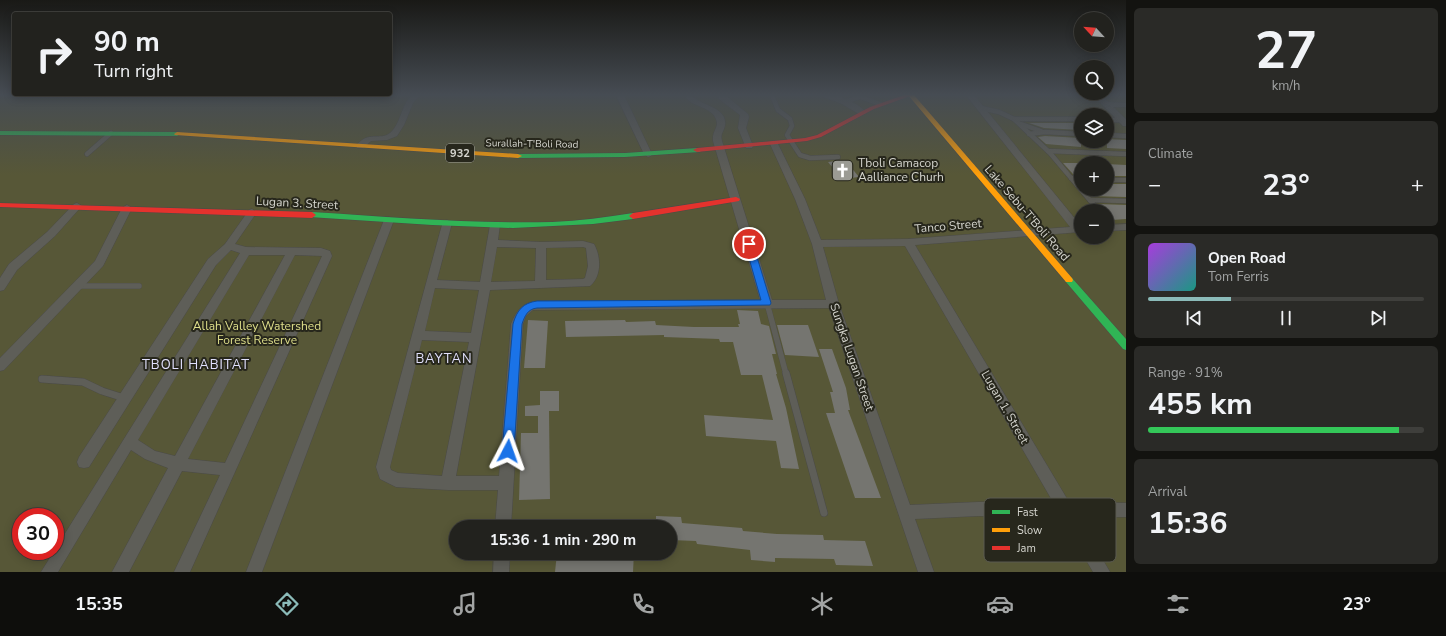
<!DOCTYPE html>
<html lang="en">
<head>
<meta charset="utf-8">
<style>
  :root { --surface:#22221e; --page:#2a2a27; --text:#f1f3f6; --muted:#a2a4a4; --line:#3f3f3c; --accent:#8bbbb9 }
  body { margin:0; font-family:"Nunito Sans",sans-serif; background:var(--page); color:var(--text); height:100vh; display:flex; flex-direction:column; font-size:15px; white-space:nowrap }
  * { box-sizing:border-box; margin:0 }
  p { font-size:13px; color:var(--muted) }
  .icon { flex:none; width:22px; height:22px; fill:none; stroke:currentColor; stroke-width:2; stroke-linecap:round; stroke-linejoin:round }
  .map { position:relative; flex:1; overflow:hidden }
  .side { display:flex; flex-direction:column; gap:8px; padding:8px; background:#131310; width:320px }
  .side>* { flex:none }
  .hud { position:absolute; left:12px; top:12px; width:380px; height:84px; border-radius:4px; box-shadow:0 2px 10px #0003,0 0 0 1px var(--line); background:#22221e; color:var(--text); overflow:hidden }
  .needle { width:26px; rotate:296deg }
  .tools { position:absolute; left:1074px; top:12px; display:grid; gap:8px }
  .tools a { display:grid; place-items:center; width:40px; height:40px; border-radius:50%; background:var(--surface); box-shadow:0 2px 10px #0003,0 0 0 1px var(--line); font-size:20px }
  .speed { position:absolute; left:12px; top:508px; display:flex; gap:8px; font-size:20px; font-weight:700; text-align:center }
  .speed>* { display:grid; place-content:center; width:52px; height:52px; border-radius:50%; background:var(--surface); box-shadow:0 2px 10px #0003,0 0 0 1px var(--line); line-height:1 }
  .speed .limit { border:6px solid #d22; background:#fff; color:#111 }
  .pin { position:absolute; display:grid; place-items:center; width:34px; height:34px; color:#fff; margin:-17px; border:2px solid #fff; border-radius:50%; box-shadow:0 1px 4px #0007 }
  .me { position:absolute; width:44px; margin:-22px; rotate:4deg; stroke-linejoin:round; filter:drop-shadow(0 0 3px #0008) }
  .turn { display:flex; align-items:center; gap:14px; height:84px; padding:0 16px; font-size:18px }
  .turn .icon { width:52px; height:52px; stroke-width:2.5 }
  .turn b { display:block; font-size:28px; line-height:34px }
  .big { font-size:30px; font-weight:700; line-height:1.1 }
  .side .card { flex:1; display:flex; flex-direction:column; justify-content:center; gap:6px; min-width:0; padding:0 14px; border-radius:6px; background:var(--page) }
  .side .dial { align-items:center; gap:0 }
  .dial b { font-size:52px; line-height:1 }
  .song { display:flex; align-items:center; gap:12px }
  .cover { width:48px; height:48px; border-radius:6px; background:linear-gradient(135deg,hsl(280 70% 55%),hsl(170 70% 35%)) }
  .played { height:4px; border-radius:2px; background:linear-gradient(90deg,var(--accent) 30%,var(--line) 30%) }
  .keys { display:flex; justify-content:space-around; direction:ltr }
  .heat { display:flex; justify-content:space-between; align-items:center; font-size:22px; direction:ltr }
  .charge { height:6px; border-radius:3px; background:linear-gradient(90deg,#34c759 91%,var(--line) 0) }
  .trip { position:absolute; left:449px; top:520px; width:228px; height:40px; border-radius:20px; background:var(--surface); box-shadow:0 2px 10px #0003,0 0 0 1px var(--line); font-weight:700; line-height:40px; text-align:center }
  .dock { display:flex; height:64px; justify-content:space-around; align-items:center; background:#0e0e0c; color:var(--muted) }
  .dock .icon { width:28px; height:28px }
  .dock .active { color:var(--accent) }
  .dock b { font-size:18px; color:var(--text) }
  main { display:flex; flex:1; min-height:0 }
  .map>svg:first-child { display:block }
  .green { fill:#575737; fill-rule:evenodd }
  .building { fill:#757570 }
  .lines { fill:none; stroke-linecap:round; stroke-linejoin:round }
  .lane-far2-casing { stroke:#4b4b47; stroke-width:5.5 }
  .lane-far1-casing { stroke:#4b4b47; stroke-width:6 }
  .lane-casing { stroke:#4b4b47; stroke-width:8 }
  .street-casing { stroke:#4b4b47; stroke-width:1 }
  .fast-casing { stroke:#4b4b47; stroke-width:1 }
  .slow-casing { stroke:#4b4b47; stroke-width:1 }
  .jam-casing { stroke:#4b4b47; stroke-width:1 }
  .lane-far2 { stroke:#5e5e58; stroke-width:4.5 }
  .lane-far1 { stroke:#5e5e58; stroke-width:5.5 }
  .lane { stroke:#5e5e58; stroke-width:7 }
  .street { fill:#5e5e58; fill-rule:evenodd }
  .fast { fill:#30b455; fill-rule:evenodd }
  .slow { fill:#ff9f0a; fill-rule:evenodd }
  .jam { fill:#e5322d; fill-rule:evenodd }
  .route { fill:#1a73e8; stroke:#114b97 }
  .labels { text-anchor:middle; dominant-baseline:central; stroke-width:4; stroke-linejoin:round; paint-order:stroke }
  .far-street-label { font-size:10px; fill:#d5d5ce; stroke:#27271c }
  .shield { fill:#27271c; stroke:#a1a199; stroke-width:1 }
  .shield-label { font-size:11px; font-weight:bold; fill:#d5d5ce }
  .poi-label { font-size:12px; fill:#d5d5ce; stroke:#27271c; text-anchor:start }
  .street-label { font-size:12px; fill:#d5d5ce; stroke:#27271c }
  .park-label { font-size:12px; fill:#dfdf8b; stroke:#27271c }
  .neighbourhood-label { font-size:13px; letter-spacing:1px; fill:#e2e1fe; stroke:#27271c }
  .key { fill:#27271c; stroke:#5b5b51; stroke-width:1 }
  .key-label { font-size:11px; fill:#d5d5ce }
</style>
</head>
<body>
<main>
<div class="map">
<svg width="1126" height="572" viewBox="0 0 1126 572">
  <rect width="100%" height="100%" fill="#2e2e28"/>
  <!-- green -->
  <path class="green" d="M0,95H1126V572H0ZM1081,115H1107V141H1081ZM1081,163H1107V189H1081ZM1081,211H1107V237H1081ZM21,517H55V551H21ZM456,527H670V553H456Z"/>
  <!-- building -->
  <g class="building">
    <polygon points="1029,123 1081,123 1081,130 1044,128"/>
    <polygon points="1045,136 1081,138 1081,147 1046,144 1038,137"/>
    <polygon points="1107,139 1126,140 1126,149 1107,148"/>
    <polygon points="845,160 859,177 842,179 828,162"/>
    <polygon points="1063,163 1081,163 1081,174 1073,174"/>
    <polygon points="1107,164 1126,165 1126,176 1107,176"/>
    <polygon points="1107,184 1126,184 1126,197 1091,196 1085,189 1107,189"/>
    <polygon points="1098,204 1126,205 1126,219 1112,220 1107,215 1107,211 1103,211"/>
    <polygon points="737,310 758,311 761,324 769,326 776,354 772,354 777,374 776,374 786,408 799,469 781,468 776,441 706,436 704,415 773,420 762,375 741,375 733,342 720,342 719,339 664,337 664,335 566,337 565,321 625,320 626,322 655,321 656,325 694,327 739,327 738,324 740,324"/>
    <polygon points="528,320 548,321 545,368 524,368"/>
    <polygon points="777,325 808,325 819,357 785,355"/>
    <polygon points="819,349 832,349 846,388 850,410 848,410 881,498 855,498 826,413 835,413 830,392 833,392"/>
    <polygon points="540,391 559,391 559,411 549,411 550,499 519,500 521,433 538,433 538,416 525,416 525,406 540,405"/>
    <polygon points="656,516 681,517 682,523 742,528 743,531 777,534 823,535 824,540 865,541 873,566 836,565 834,559 775,558 775,562 751,560 750,550 697,544 696,541 670,540 670,527 656,527"/>
    <polygon points="557,553 634,553 633,572 555,572"/>
  </g>
  <g class="lines">
    <defs>
      <g id="lane-far2">
        <polyline points="772,95 778,110 790,119 792,126 787,135 800,155 810,158 838,157"/>
        <polyline points="836,95 845,102 859,97"/>
        <polyline points="855,95 880,104"/>
        <polyline points="981,108 999,112 1014,119 1050,153 1099,211"/>
        <polyline points="1014,119 1081,119"/>
        <polyline points="1107,120 1123,120"/>
        <polyline points="1021,124 1041,131"/>
        <polyline points="1029,134 1045,132 1081,134"/>
        <polyline points="1107,135 1126,136"/>
        <polyline points="1048,151 1126,154"/>
        <polyline points="87,154 111,133"/>
        <polyline points="1071,178 1081,178"/>
        <polyline points="1107,180 1126,180"/>
        <polyline points="1090,200 1126,201"/>
      </g>
      <g id="lane-far1">
        <polyline points="1107,221 1112,228"/>
        <polyline points="77,286 139,286"/>
        <polyline points="767,303 786,374"/>
      </g>
      <g id="lane">
        <polyline points="786,373 824,513"/>
        <polyline points="42,379 83,382 102,391 124,398"/>
      </g>
      <g id="street">
        <path d="M412,95H420L413,103L404,125L397,136L387,140L371,141L363,148H357L356,146C368,130 380,141 390,133C401,124 401,105 412,95Z"/>
        <polygon points="616,95 624,95 652,154 651,156 648,157 644,154"/>
        <polygon points="719,95 725,95 748,114 749,117 746,128 753,146 752,148 746,148 738,128 740,115 719,99"/>
        <path d="M819,95C835,95 855,100 866,112L865,114H859L842,104Z"/>
        <path d="M966,95H974L1081,226V232L915,245L1069,502L1126,503V517H1078L1110,572H1093L1061,517L978,516L915,519L934,572H918L829,308L533,310L526,316L523,324L511,527H495L498,490H448L396,487L380,479L376,467L443,221L447,220L452,223L437,280L480,282L490,225L495,222L500,225L498,240L541,242L583,241L594,244C601,256 602,276 590,286L490,290L456,476H499L511,324C516,311 522,303 537,301L760,300L713,141C712,132 717,129 717,123C715,107 695,108 686,98L687,96C693,95 696,100 701,102C711,107 727,111 725,125C724,132 720,133 722,141L772,300H826L812,244L795,199L770,144L771,142L774,141L778,144L805,199L821,240L908,239L1070,227ZM905,246L1053,502H978L910,505L839,304L823,247ZM497,247L536,248L535,281L491,282ZM583,247L586,248L588,266L585,278L583,279L546,280V248ZM435,288L479,290L471,333L425,331ZM422,340L469,342L442,476L398,473L391,470L390,467Z"/>
        <polygon points="1093,95 1101,95 1108,102 1126,103 1126,107 1113,107 1126,119 1126,126 1123,126"/>
        <polygon points="77,203 82,206 80,208 55,236 17,270 4,290 0,291 0,278 9,264 47,232 74,204"/>
        <polygon points="127,205 132,208 103,266 4,370 0,371 0,358 95,261 122,208"/>
        <path d="M252,209L257,212L235,244L246,247L321,248L330,251L332,256L190,572H174L220,475L182,471L129,572H112L168,468L145,459L131,450L58,572H41L240,253L231,250L216,265L89,467L84,468L79,467L77,462L79,457L208,259L225,244L249,210ZM249,255H285L175,456L155,451L138,440ZM295,255L322,256L225,463L188,459Z"/>
        <polygon points="389,217 394,220 262,572 246,572 384,220"/>
        <polygon points="1126,224 1126,230 1107,231 1107,225"/>
        <polygon points="494,553 510,553 509,572 493,572"/>
      </g>
      <g id="fast">
        <polygon points="0,131 177,132 180,134 177,136 0,135"/>
        <polygon points="697,148 701,150 700,152 625,157 518,158 514,156 518,154 625,153"/>
        <path d="M312,212C392,217 472,224 552,222C579,221 606,217 633,213L637,216L633,219L593,224L513,228L432,225L309,217L308,215Z"/>
        <polygon points="1069,277 1072,278 1126,339 1126,350 1123,349 1066,282 1065,280"/>
      </g>
      <g id="slow">
        <polygon points="908,95 914,95 1072,278 1073,280 1072,282 1066,282"/>
        <polygon points="177,132 518,154 522,156 518,158 175,135 174,134"/>
      </g>
      <g id="jam">
        <polygon points="904,95 913,95 874,109 821,137 807,141 697,152 693,150 697,148 805,138 817,135 870,107"/>
        <polygon points="736,197 740,199 739,201 633,219 629,216 633,213"/>
        <polygon points="0,203 312,212 316,215 312,218 0,207"/>
      </g>
    </defs>
    <!-- lane-far2 casing -->
    <use href="#lane-far2" class="lane-far2-casing"/>
    <!-- lane-far1 casing -->
    <use href="#lane-far1" class="lane-far1-casing"/>
    <!-- lane casing -->
    <use href="#lane" class="lane-casing"/>
    <!-- street casing -->
    <use href="#street" class="street-casing"/>
    <!-- fast casing -->
    <use href="#fast" class="fast-casing"/>
    <!-- slow casing -->
    <use href="#slow" class="slow-casing"/>
    <!-- jam casing -->
    <use href="#jam" class="jam-casing"/>
    <!-- lane-far2 -->
    <use href="#lane-far2" class="lane-far2"/>
    <!-- lane-far1 -->
    <use href="#lane-far1" class="lane-far1"/>
    <!-- lane -->
    <use href="#lane" class="lane"/>
    <!-- street -->
    <use href="#street" class="street"/>
    <!-- fast -->
    <use href="#fast" class="fast"/>
    <!-- slow -->
    <use href="#slow" class="slow"/>
    <!-- jam -->
    <use href="#jam" class="jam"/>
  </g>
  <!-- sky -->
  <linearGradient id="sky" x2="0" y2="1"><stop stop-color="#191916"/><stop offset="0.54" stop-color="#464c53"/><stop offset="1" stop-color="#464c53" stop-opacity="0"/></linearGradient>
  <rect width="1126" height="175" fill="url(#sky)"/>
  <!-- route -->
  <path class="route" d="M749,241L753,244L771,303L770,305L537,308C528,309 525,315 522,324L514,451L512,454L508,456L504,454L502,451L513,324C517,310 523,303 537,301L761,300L745,244Z"/>
  <!-- icons -->
  <defs>
    <symbol id="church-square" viewBox="-11 -11 22 22"><rect x="-9" y="-9" width="18" height="18" rx="4" fill="#9b9b94" stroke="#27271c"/><path d="M-1.2-6h2.4v3.5h3.3v2.4h-3.3V6h-2.4V-.1h-3.3v-2.4h3.3Z" fill="#fff"/></symbol>
  </defs>
  <g fill-rule="evenodd">
    <use href="#church-square" x="830" y="158" width="25" height="25"/>
  </g>
  <g class="labels">
    <!-- far-street labels -->
    <g class="far-street-label">
      <text transform="translate(532 144) rotate(1)">Surallah-T'Boli Road</text>
    </g>
    <!-- shield labels -->
    <rect class="shield" x="446" y="144" width="28" height="18" rx="3"/>
    <g class="shield-label">
      <text x="460" y="153">932</text>
    </g>
    <!-- poi labels -->
    <g class="poi-label">
      <text x="858" y="163">Tboli Camacop<tspan x="858" dy="14">Aalliance Churh</tspan></text>
    </g>
    <!-- street labels -->
    <g class="street-label">
      <text transform="translate(297 203) rotate(3)">Lugan 3. Street</text>
      <text transform="translate(1027 213) rotate(49)">Lake Sebu-T'Boli Road</text>
      <text transform="translate(948 226) rotate(-5)">Tanco Street</text>
      <text transform="translate(852 357) rotate(71)">Sungka Lugan Street</text>
      <text transform="translate(1005 407) rotate(60)">Lugan 1. Street</text>
    </g>
    <!-- park labels -->
    <g class="park-label">
      <text x="257" y="326">Allah Valley Watershed<tspan x="257" dy="14">Forest Reserve</tspan></text>
    </g>
    <!-- neighbourhood labels -->
    <g class="neighbourhood-label">
      <text x="444" y="359">BAYTAN</text>
      <text x="196" y="365">TBOLI HABITAT</text>
    </g>
  </g>
  <!-- legend -->
  <rect x="984" y="498" width="132" height="64" rx="6" class="key"/>
  <rect x="992" y="510" width="18" height="4" fill="#30b455"/>
  <rect x="992" y="528" width="18" height="4" fill="#ff9f0a"/>
  <rect x="992" y="546" width="18" height="4" fill="#e5322d"/>
  <g class="key-label">
    <text x="1017" y="516">Fast</text>
    <text x="1017" y="534">Slow</text>
    <text x="1017" y="552">Jam</text>
  </g>
</svg>
<div class="tools">
<a><svg class="needle" viewBox="-14 -14 28 28"><path d="M0-13l5 13h-10z" fill="#e53935"/><path d="M0 13l5-13h-10z" fill="#a2a4a4"/></svg></a>
<a><svg class="icon" aria-label="search" viewBox="0 0 24 24"><circle cx="10" cy="10" r="6"/><path d="M15 15l6 6"/></svg></a>
<a><svg class="icon" aria-label="layers" viewBox="0 0 24 24"><path d="M12 4l9 5-9 5-9-5zM3 14l9 5 9-5"/></svg></a>
<a>+</a>
<a>−</a>
</div>
<div class="speed"><div class="limit">30</div></div>
<div class="pin" style="left:749px;top:244px;background:#d93025"><svg class="icon" aria-label="arrive" viewBox="0 0 24 24"><path d="M6 21V4h12l-3 4 3 4H6"/></svg></div>
<svg class="me" style="left:508px;top:451px" viewBox="-20 -20 40 40"><path d="M0-17L14 15 0 8-14 15z" fill="#1a73e8" stroke="#fff" stroke-width="4"/></svg>
<div class="trip">15:36 · 1 min · 290 m</div>
<div class="hud">
<div class="turn"><svg class="icon" aria-label="right" viewBox="0 0 24 24"><path d="M7 20v-9h11M14 6l5 5-5 5"/></svg><div><b>90 m</b>Turn right</div></div>
</div>
</div>
<section class="side">
<div class="card dial"><b>27</b><p>km/h</p></div>
<div class="card"><p>Climate</p>
<div class="heat"><a>−</a><b class="big">23°</b><a>+</a></div>
</div>
<div class="card">
<div class="song"><i class="cover"></i><div><b>Open Road</b><p>Tom Ferris</p></div></div>
<div class="played"></div>
<div class="keys"><svg class="icon" aria-label="previous" viewBox="0 0 24 24"><path d="M18 5L8 12l10 7zM5 5v14"/></svg><svg class="icon" aria-label="pause" viewBox="0 0 24 24"><path d="M8 5v14M16 5v14"/></svg><svg class="icon" aria-label="next" viewBox="0 0 24 24"><path d="M6 5l10 7-10 7zM19 5v14"/></svg></div>
</div>
<div class="card"><p>Range · 91%</p><b class="big">455 km</b><div class="charge"></div></div>
<div class="card"><p>Arrival</p><b class="big">15:36</b></div>
</section>
</main>
<nav class="dock">
<b>15:35</b>
<svg class="icon active" aria-label="directions" viewBox="0 0 24 24"><path d="M12 3l9 9-9 9-9-9zM9 14v-3h6M13 9l2 2-2 2"/></svg>
<svg class="icon" aria-label="music" viewBox="0 0 24 24"><path d="M9 18V5l10-2v13"/><circle cx="6" cy="18" r="3"/><circle cx="16" cy="16" r="3"/></svg>
<svg class="icon" aria-label="phone" viewBox="0 0 24 24"><path d="M5 4h4l2 5-3 2q2 4 5 5l2-3 5 2v4C11 20 4 13 5 4z"/></svg>
<svg class="icon" aria-label="climate" viewBox="0 0 24 24"><path d="M12 3v18M4 7l16 10M4 17L20 7"/></svg>
<svg class="icon" aria-label="car" viewBox="0 0 24 24"><path d="M5 17H2v-5l4-1 3-4h7l3 4 3 1v5h-3M9 17h6M6 11h13"/><circle cx="7" cy="17" r="2"/><circle cx="17" cy="17" r="2"/></svg>
<svg class="icon" aria-label="filters" viewBox="0 0 24 24"><path d="M4 7h16M4 17h16"/><circle cx="9" cy="7" r="2"/><circle cx="15" cy="17" r="2"/></svg>
<b>23°</b>
</nav>
</body>
</html>
